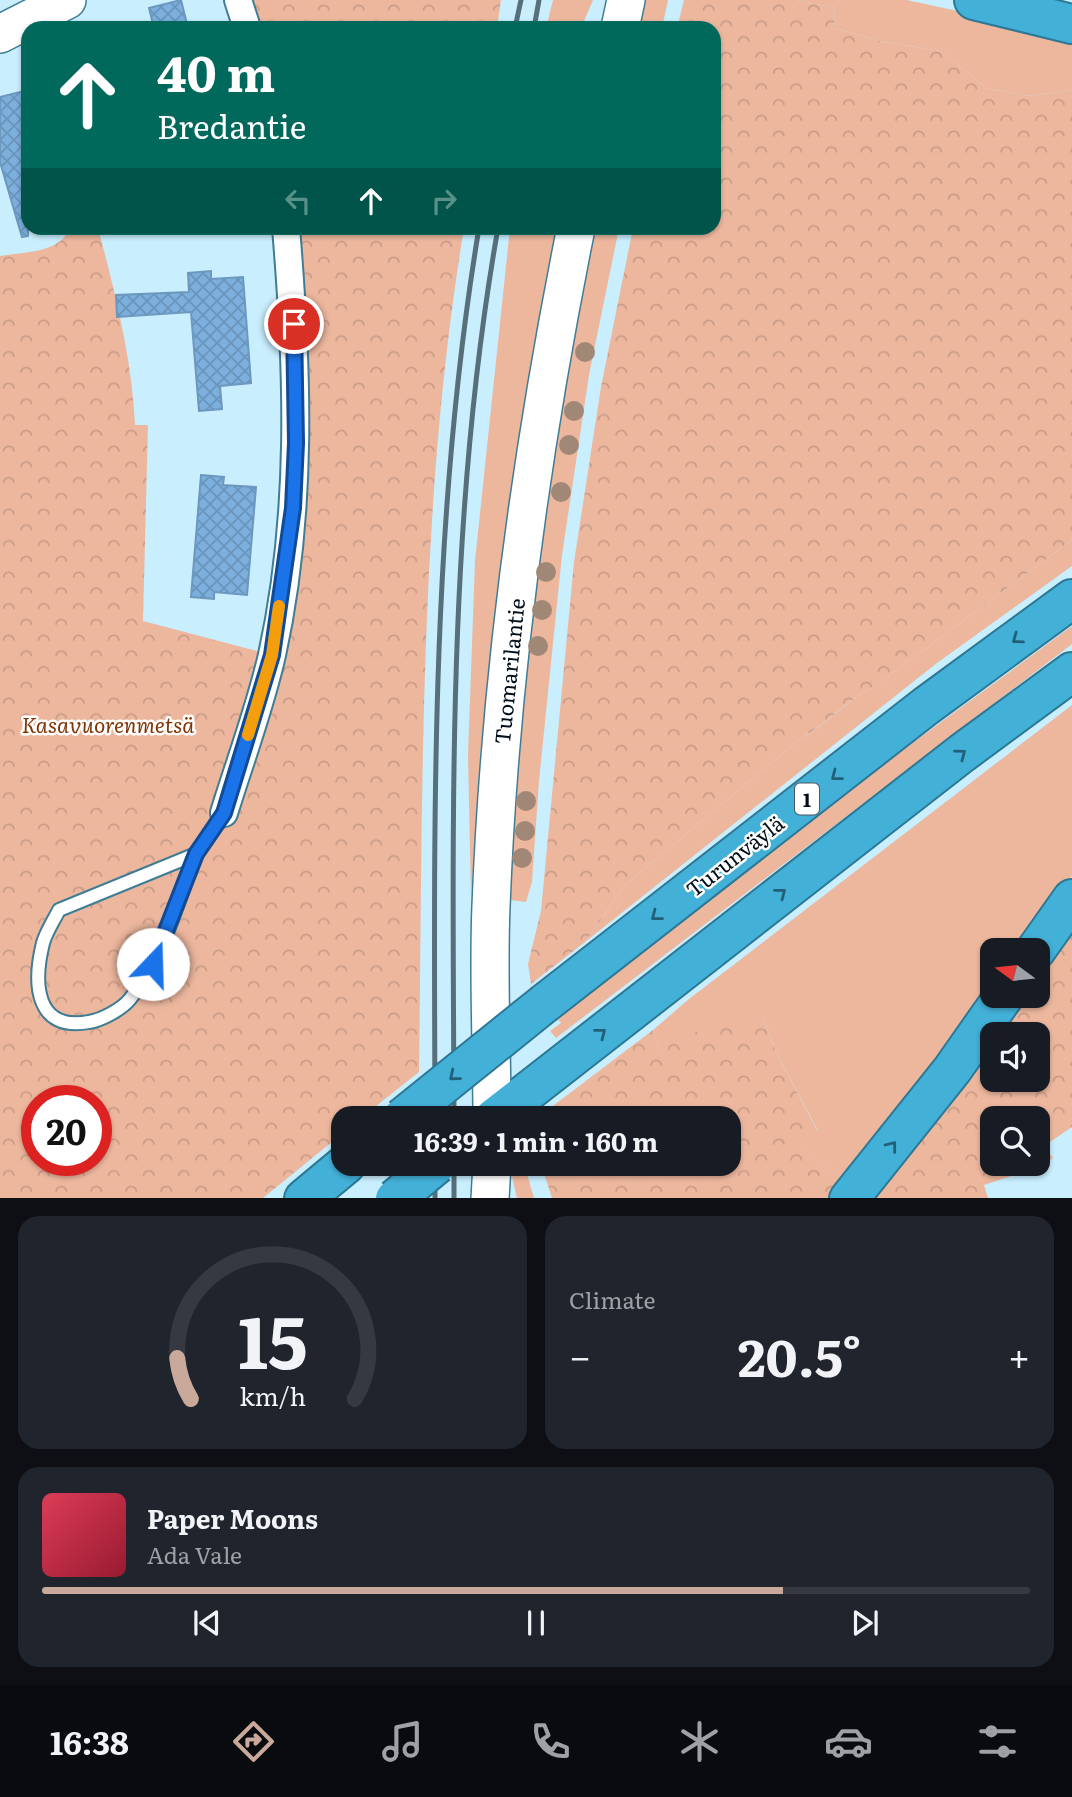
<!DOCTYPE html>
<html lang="en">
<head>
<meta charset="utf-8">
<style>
  :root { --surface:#171b24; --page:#20242c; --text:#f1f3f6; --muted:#9ea1a6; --line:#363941; --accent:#c8a99a }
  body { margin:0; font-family:Literata,serif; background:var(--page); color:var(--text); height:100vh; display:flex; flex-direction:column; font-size:26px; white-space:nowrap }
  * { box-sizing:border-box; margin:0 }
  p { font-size:23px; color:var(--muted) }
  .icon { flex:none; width:38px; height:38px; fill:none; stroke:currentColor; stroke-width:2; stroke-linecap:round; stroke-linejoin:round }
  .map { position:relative; height:1198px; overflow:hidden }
  .details { display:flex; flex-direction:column; gap:18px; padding:18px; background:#0d0f14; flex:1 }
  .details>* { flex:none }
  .guide { position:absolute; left:21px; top:21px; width:700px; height:214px; border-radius:21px; box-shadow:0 2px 5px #0004; background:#00695c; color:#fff; overflow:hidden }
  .needle { width:46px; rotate:285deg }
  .controls { position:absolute; left:980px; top:938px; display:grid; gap:14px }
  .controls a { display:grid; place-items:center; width:70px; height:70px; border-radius:14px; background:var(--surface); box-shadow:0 2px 5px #0004; font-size:35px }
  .speed { position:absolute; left:21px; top:1085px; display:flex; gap:14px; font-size:35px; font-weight:700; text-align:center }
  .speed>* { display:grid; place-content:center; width:91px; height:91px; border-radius:50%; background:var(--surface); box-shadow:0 2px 5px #0004; line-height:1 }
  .speed .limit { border:10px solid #d22; background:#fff; color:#111 }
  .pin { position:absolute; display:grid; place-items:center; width:60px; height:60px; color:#fff; margin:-30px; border:4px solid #fff; border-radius:50%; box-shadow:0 2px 7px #0007 }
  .me { position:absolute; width:77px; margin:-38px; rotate:21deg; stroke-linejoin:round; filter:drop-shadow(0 0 5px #0008) }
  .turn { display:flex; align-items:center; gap:24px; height:147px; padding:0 21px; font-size:32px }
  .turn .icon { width:91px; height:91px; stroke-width:2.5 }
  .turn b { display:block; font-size:49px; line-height:60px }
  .lanes { display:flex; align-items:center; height:66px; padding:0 21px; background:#0003; justify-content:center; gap:35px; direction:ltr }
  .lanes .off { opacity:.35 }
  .big { font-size:52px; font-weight:700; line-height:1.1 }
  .details .widget { flex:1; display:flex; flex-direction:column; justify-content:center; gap:10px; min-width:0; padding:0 24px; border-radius:21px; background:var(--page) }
  .details .dial { align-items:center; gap:0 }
  .dial svg { height:182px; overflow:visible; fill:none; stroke:var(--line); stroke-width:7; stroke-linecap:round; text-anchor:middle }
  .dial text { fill:var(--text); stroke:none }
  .song { display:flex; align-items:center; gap:21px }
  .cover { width:84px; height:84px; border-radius:10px; background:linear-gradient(135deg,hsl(350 70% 55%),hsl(350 70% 35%)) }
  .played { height:7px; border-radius:4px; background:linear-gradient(90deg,var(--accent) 75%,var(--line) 75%) }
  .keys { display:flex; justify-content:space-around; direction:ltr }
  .heat { display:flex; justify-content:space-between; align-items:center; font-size:38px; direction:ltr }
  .details .tiles { flex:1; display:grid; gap:18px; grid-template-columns:1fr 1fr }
  .widget:last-child { grid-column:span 2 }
  .trip { position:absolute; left:331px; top:1106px; width:410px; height:70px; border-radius:21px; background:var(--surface); box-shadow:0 2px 5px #0004; font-weight:700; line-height:70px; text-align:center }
  .tabs { display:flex; height:112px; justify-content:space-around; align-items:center; background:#090b0e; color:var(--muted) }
  .tabs .icon { width:49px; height:49px }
  .tabs .current { color:var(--accent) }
  .tabs b { font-size:32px; color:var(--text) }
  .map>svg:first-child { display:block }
  .grass { fill:#edb79e }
  .forest { fill:url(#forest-crowns); fill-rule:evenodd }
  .building { fill:url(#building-cross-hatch); stroke:#6c97be; stroke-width:2 }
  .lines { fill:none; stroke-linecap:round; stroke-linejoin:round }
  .lane-casing { stroke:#3e7d95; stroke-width:16 }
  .street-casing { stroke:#3e7d95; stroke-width:30 }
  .secondary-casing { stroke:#3e7d95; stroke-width:40 }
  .highway-casing { stroke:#2c7895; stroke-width:42 }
  .lane { stroke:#fff; stroke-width:12 }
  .street { stroke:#fff; stroke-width:26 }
  .secondary { stroke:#fff; stroke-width:37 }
  .highway { stroke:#43b0d8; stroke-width:38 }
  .rail { stroke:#566f7b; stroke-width:5 }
  .highway-bridge-casing { stroke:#2c7895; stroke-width:42; stroke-linecap:butt }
  .highway-bridge { stroke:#43b0d8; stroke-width:38 }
  .tree { fill:#a18876 }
  .oneway { stroke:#226078 }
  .route-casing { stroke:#114b97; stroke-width:18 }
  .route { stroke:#1a73e8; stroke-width:12 }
  .slow { stroke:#f59e0b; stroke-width:12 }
  .labels { text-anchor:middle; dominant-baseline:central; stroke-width:5; stroke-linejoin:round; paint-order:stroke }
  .shield { fill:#fff; stroke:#4c575e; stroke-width:2 }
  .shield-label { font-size:19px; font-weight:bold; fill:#000f19 }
  .street-label { font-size:21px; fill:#000f19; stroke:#fff }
  .park-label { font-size:21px; font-style:italic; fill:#803506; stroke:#fff }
</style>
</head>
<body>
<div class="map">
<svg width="1072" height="1199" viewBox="0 0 1072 1199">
  <defs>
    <pattern id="forest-crowns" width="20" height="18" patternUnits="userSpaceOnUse" patternTransform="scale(1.75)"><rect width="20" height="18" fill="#edb79e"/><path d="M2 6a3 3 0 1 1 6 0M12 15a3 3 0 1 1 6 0" fill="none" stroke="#c99c88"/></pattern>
    <pattern id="building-cross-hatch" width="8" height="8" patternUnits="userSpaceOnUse" patternTransform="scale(1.75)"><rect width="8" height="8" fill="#7cafdc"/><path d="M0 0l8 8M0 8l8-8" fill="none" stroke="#6995bc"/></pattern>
  </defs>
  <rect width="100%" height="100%" fill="#c9eefe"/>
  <!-- grass -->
  <g class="grass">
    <polygon points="553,0 593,0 581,28 546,28"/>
    <polygon points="644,0 668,0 662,28 636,28"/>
    <polygon points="797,0 907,0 1072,36 1072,90 1029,96 986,88 941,51 884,42 834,28 835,8"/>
    <polygon points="510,228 557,228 557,237 506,540 480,755 471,897 468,754 475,561"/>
    <polygon points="594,228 619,228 589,375 562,555 539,781 532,882 526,902 510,900 515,747 534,564"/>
    <path d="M1072,540V566L937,663L585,942L625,885L801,738C829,723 849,698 878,684Z"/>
    <polygon points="1072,626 1072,644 556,1038 550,1031 561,1023 557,1018 809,819"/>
    <polygon points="1072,705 1072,876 1022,950 992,950 992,993 847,1180 801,1149 817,1129 775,1050 764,1020 660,1053 653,1030 689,999"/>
    <polygon points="509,1164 524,1164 534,1198 517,1198"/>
  </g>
  <!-- forest -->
  <g class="forest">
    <polygon points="250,0 501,0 497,28 259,28"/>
    <path d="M684,0H797L835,8L834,28L884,42L941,51L986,88L1029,96L1072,90V540L878,684C849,698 828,723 801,738L625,885L585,942L531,984L528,964L541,911L574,562L601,387L633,228H714V28H677Z"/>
    <path d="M69,228H98C115,292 132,359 135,425H148L143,621L265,653L282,649L295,228H464C418,506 423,791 419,1072L361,1118H343V1133L263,1198L0,1199V256C23,252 62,253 69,228ZM37,1101H96V1160H37Z"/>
    <path d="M1072,927V1127L1044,1146L1053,1158L1042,1166L984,1185L988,1198L869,1199L992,1038V1080H1038V1034H995L1023,996H1038V975ZM992,1118H1038V1164H992Z"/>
    <polygon points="764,1020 775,1050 817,1130 802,1149 847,1180 830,1198 552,1198 541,1164 728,1164 728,1118 537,1118 653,1030 660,1052 686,1034"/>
  </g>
  <!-- building -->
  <g class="building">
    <polygon points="181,0 188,28 154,28 149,8"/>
    <polygon points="28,90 28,236 22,237 0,162 0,97"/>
    <polygon points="211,271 211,279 243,277 251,383 220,386 222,409 199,411 191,312 117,317 116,295 189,292 188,273"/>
    <polygon points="201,475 224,477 223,485 256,487 247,595 214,592 214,599 191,597"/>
  </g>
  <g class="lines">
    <defs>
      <path id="lane" d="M196,854C177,902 163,959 130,999C122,1009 102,1020 89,1022C35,1032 33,983 43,943C46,932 54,920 59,910L196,854L224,813"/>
      <g id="street">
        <polyline points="238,0 247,28"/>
        <path d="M224,813C240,761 260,708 272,655C303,514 298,370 286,228"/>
      </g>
      <g id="secondary">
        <polyline points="620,28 626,0"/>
        <polyline points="0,34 67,0"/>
        <path d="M492,1118C492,1048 488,976 491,906C500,678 531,451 576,228"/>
        <polyline points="490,1199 492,1164"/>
      </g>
      <g id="highway">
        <polyline points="974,0 1072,24"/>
        <polyline points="1036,950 1072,899"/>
        <polyline points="545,1003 926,706 1072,599"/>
        <polyline points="494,1118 962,753 1072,672"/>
        <polyline points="304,1199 346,1164"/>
        <polyline points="849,1199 952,1070 1004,996"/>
      </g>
    </defs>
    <!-- lane casing -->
    <use href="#lane" class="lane-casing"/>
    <!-- street casing -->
    <use href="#street" class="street-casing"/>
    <!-- secondary casing -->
    <use href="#secondary" class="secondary-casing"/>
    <!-- highway casing -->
    <use href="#highway" class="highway-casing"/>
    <!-- lane -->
    <use href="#lane" class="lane"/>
    <!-- street -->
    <use href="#street" class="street"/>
    <!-- secondary -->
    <use href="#secondary" class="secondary"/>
    <!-- highway -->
    <use href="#highway" class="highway"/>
    <!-- rail -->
    <g class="rail">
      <polyline points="515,28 521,0"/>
      <polyline points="534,28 539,0"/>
      <path d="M435,1118C434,821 430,521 479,228"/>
      <path d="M454,1118C453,822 446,521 498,228"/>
      <polyline points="435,1164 435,1199"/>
      <polyline points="454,1164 454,1199"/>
    </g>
    <defs>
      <g id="highway-bridge">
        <polyline points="402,1118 545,1003"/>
        <polyline points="395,1199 437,1164"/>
      </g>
    </defs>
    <!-- highway-bridge casing -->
    <use href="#highway-bridge" class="highway-bridge-casing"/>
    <!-- highway-bridge -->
    <use href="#highway-bridge" class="highway-bridge"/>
  </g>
  <!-- trees -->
  <g class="tree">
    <circle cx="585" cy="352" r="10"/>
    <circle cx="574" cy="411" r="10"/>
    <circle cx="569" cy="445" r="10"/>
    <circle cx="561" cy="492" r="10"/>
    <circle cx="546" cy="572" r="10"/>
    <circle cx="542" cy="610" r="10"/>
    <circle cx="538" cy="646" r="10"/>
    <circle cx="526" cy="801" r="10"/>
    <circle cx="525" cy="831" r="10"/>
    <circle cx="522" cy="858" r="10"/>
  </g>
  <!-- one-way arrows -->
  <defs><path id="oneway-chevron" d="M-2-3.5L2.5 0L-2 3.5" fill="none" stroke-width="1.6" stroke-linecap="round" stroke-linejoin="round" transform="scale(1.75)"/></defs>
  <g class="oneway">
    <use href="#oneway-chevron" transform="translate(1017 639) rotate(144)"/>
    <use href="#oneway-chevron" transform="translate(961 754) rotate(-37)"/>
    <use href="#oneway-chevron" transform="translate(836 776) rotate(142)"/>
    <use href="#oneway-chevron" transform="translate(781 893) rotate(-38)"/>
    <use href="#oneway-chevron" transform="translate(656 916) rotate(142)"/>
    <use href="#oneway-chevron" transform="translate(601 1033) rotate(-38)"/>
    <use href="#oneway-chevron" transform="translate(454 1076) rotate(141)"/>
    <use href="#oneway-chevron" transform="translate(892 1146) rotate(-52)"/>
  </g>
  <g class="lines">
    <defs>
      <polyline id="route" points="153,964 196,854 224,813 272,655 293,508 296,443 294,324"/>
    </defs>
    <!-- route casing -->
    <use href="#route" class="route-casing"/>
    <!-- route -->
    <use href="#route" class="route"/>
    <!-- slow -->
    <polyline class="slow" points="248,735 272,655 279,606"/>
  </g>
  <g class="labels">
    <!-- shield labels -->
    <rect class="shield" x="795" y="783.5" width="24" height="31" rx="5"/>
    <g class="shield-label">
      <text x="807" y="799">1</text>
    </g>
    <!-- street labels -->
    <g class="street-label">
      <text transform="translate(508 671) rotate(-84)">Tuomarilantie</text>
      <text transform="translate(734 855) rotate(-38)">Turunväylä</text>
    </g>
    <!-- park labels -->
    <g class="park-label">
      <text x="108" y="723">Kasavuorenmetsä</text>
    </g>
  </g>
</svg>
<div class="controls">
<a><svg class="needle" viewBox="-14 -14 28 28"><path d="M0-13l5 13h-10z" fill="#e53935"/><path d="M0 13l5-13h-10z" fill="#9ea1a6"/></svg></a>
<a><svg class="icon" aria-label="sound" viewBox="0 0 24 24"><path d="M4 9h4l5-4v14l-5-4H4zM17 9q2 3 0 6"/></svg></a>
<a><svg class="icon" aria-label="search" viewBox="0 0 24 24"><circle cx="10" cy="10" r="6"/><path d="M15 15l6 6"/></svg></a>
</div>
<div class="speed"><div class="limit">20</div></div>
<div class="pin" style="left:294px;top:324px;background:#d93025"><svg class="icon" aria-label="arrive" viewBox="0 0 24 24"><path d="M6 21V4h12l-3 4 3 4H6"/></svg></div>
<svg class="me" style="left:153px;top:964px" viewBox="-20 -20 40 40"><circle r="19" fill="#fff"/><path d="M0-13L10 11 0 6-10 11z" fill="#1a73e8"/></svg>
<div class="trip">16:39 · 1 min · 160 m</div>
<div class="guide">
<div class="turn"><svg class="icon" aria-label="ahead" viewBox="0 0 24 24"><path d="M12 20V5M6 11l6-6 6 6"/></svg><div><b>40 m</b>Bredantie</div></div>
<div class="lanes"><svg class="icon off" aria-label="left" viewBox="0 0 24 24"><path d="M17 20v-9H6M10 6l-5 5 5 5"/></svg><svg class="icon" aria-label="ahead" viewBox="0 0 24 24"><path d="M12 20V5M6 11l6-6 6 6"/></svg><svg class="icon off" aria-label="right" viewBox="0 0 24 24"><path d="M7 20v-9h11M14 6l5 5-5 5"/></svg></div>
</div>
</div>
<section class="details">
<div class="tiles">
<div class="widget dial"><svg viewBox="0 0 100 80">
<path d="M14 69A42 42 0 1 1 86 69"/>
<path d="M14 69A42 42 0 0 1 8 51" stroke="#c8a99a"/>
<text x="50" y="56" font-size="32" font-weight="700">15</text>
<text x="50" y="72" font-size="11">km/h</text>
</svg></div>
<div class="widget"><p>Climate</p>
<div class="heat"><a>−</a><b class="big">20.5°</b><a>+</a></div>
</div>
<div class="widget">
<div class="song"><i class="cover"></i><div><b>Paper Moons</b><p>Ada Vale</p></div></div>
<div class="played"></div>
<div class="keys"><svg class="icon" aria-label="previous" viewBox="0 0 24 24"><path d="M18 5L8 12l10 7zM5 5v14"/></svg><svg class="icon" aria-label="pause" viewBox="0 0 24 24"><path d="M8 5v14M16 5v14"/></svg><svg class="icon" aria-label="next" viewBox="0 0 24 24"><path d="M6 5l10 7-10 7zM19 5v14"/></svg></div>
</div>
</div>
</section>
<nav class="tabs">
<b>16:38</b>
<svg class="icon current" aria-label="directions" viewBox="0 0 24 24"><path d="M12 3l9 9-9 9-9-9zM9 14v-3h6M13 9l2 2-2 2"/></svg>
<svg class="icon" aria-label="music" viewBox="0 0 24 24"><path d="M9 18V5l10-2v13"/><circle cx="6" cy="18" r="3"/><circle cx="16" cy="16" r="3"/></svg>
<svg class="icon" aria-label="phone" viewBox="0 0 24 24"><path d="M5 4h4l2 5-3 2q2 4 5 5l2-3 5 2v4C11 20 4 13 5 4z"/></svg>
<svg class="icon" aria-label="climate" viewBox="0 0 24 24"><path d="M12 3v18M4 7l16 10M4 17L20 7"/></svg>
<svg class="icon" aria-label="car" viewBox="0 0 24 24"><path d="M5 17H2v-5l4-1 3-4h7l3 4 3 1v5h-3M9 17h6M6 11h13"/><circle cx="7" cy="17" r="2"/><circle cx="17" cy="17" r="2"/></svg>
<svg class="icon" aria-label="filters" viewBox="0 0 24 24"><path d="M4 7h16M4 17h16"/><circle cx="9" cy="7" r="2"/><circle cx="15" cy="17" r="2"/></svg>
</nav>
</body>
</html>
